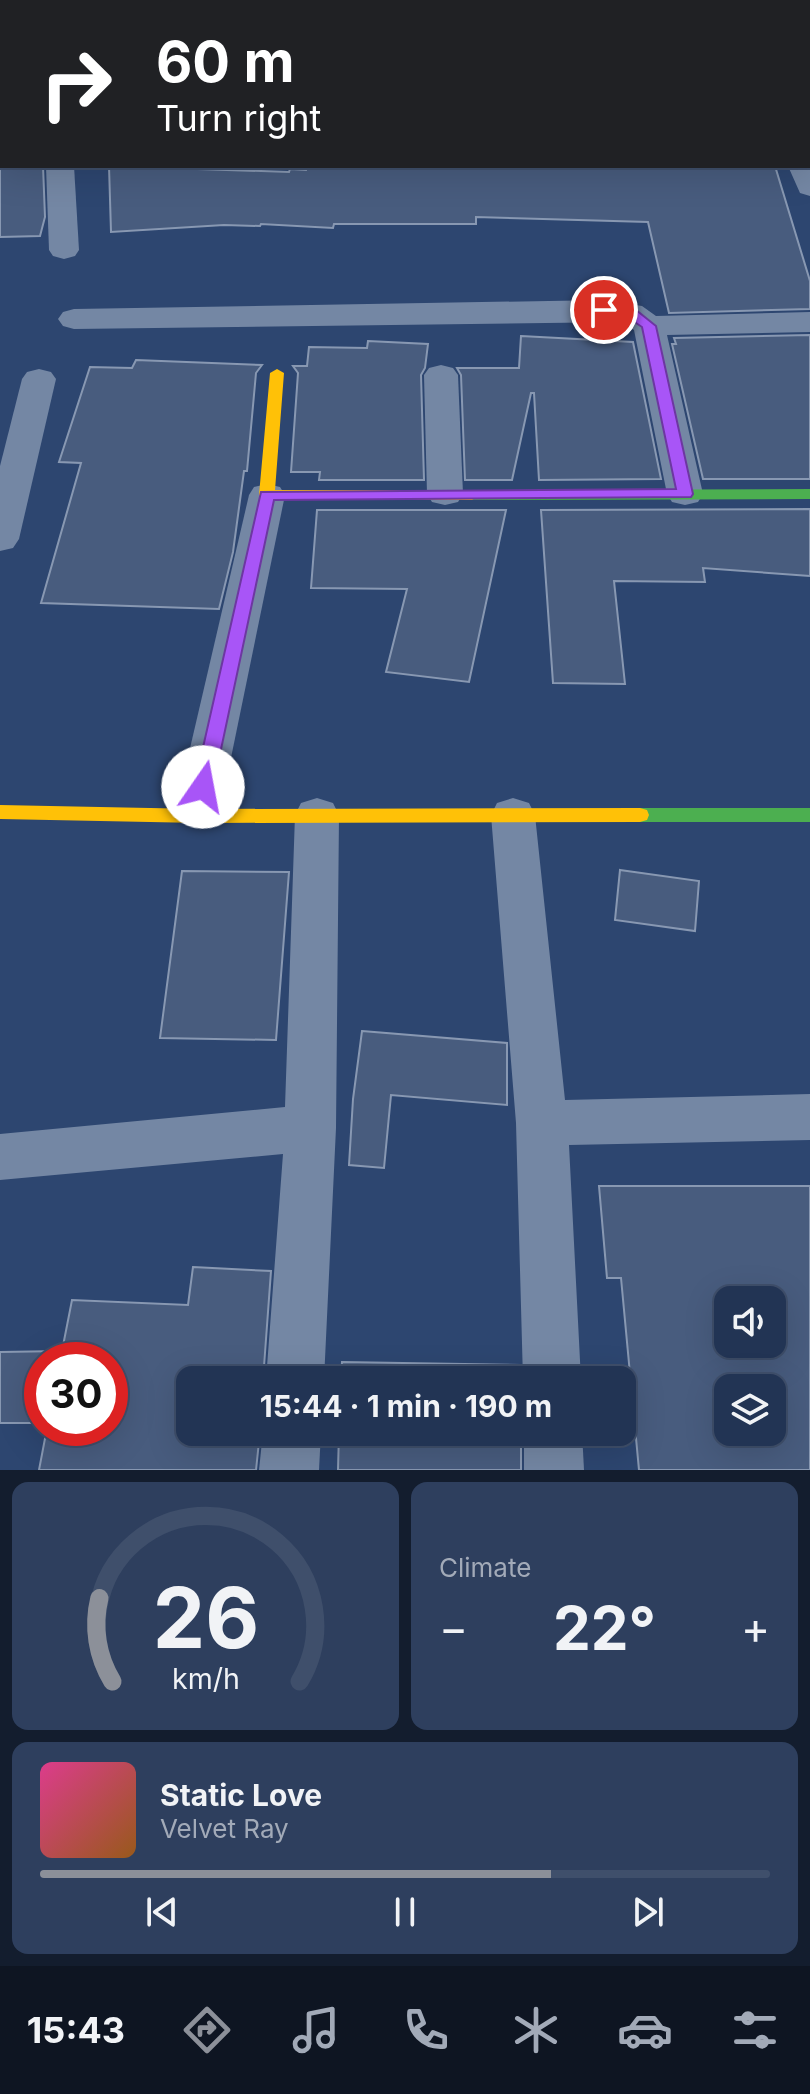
<!DOCTYPE html>
<html lang="en">
<head>
<meta charset="utf-8">
<style>
  :root { --surface:#223454; --page:#2e3f5e; --text:#f1f3f6; --muted:#a2aab8; --line:#3f4f6b; --accent:#8c9099 }
  body { margin:0; font-family:Inter,sans-serif; background:var(--page); color:var(--text); height:100vh; display:flex; flex-direction:column; font-size:30px; white-space:nowrap }
  * { box-sizing:border-box; margin:0 }
  p { font-size:26px; color:var(--muted) }
  .icon { flex:none; width:44px; height:44px; fill:none; stroke:currentColor; stroke-width:2; stroke-linecap:round; stroke-linejoin:round }
  .map { position:relative; height:1470px; overflow:hidden }
  .details { display:flex; flex-direction:column; gap:12px; padding:12px; background:#131d2e; flex:1 }
  .details>* { flex:none }
  .guide { position:absolute; left:0px; top:0px; width:810px; height:168px; box-shadow:0 8px 32px #0002,0 0 0 2px var(--line); background:#202124; color:#fff; overflow:hidden }
  .tools { position:absolute; left:714px; top:1286px; display:grid; gap:16px }
  .tools a { display:grid; place-items:center; width:72px; height:72px; border-radius:16px; background:var(--surface); box-shadow:0 8px 32px #0002,0 0 0 2px var(--line); font-size:40px }
  .speed { position:absolute; left:24px; top:1342px; display:flex; gap:16px; font-size:40px; font-weight:700; text-align:center }
  .speed>* { display:grid; place-content:center; width:104px; height:104px; border-radius:50%; background:var(--surface); box-shadow:0 8px 32px #0002,0 0 0 2px var(--line); line-height:1 }
  .speed .limit { border:12px solid #d22; background:#fff; color:#111 }
  .pin { position:absolute; display:grid; place-items:center; width:68px; height:68px; color:#fff; margin:-34px; border:4px solid #fff; border-radius:50%; box-shadow:0 2px 8px #0007 }
  .me { position:absolute; width:88px; margin:-44px; rotate:12deg; stroke-linejoin:round; filter:drop-shadow(0 0 6px #0008) }
  .turn { display:flex; align-items:center; gap:28px; height:168px; padding:0 24px; font-size:36px }
  .turn .icon { width:104px; height:104px; stroke-width:2.5 }
  .turn b { display:block; font-size:56px; line-height:68px }
  .big { font-size:60px; font-weight:700; line-height:1.1 }
  .details .tile { flex:1; display:flex; flex-direction:column; justify-content:center; gap:12px; min-width:0; padding:0 28px; border-radius:16px; background:var(--page) }
  .details .dial { align-items:center; gap:0 }
  .dial svg { height:208px; overflow:visible; fill:none; stroke:var(--line); stroke-width:7; stroke-linecap:round; text-anchor:middle }
  .dial text { fill:var(--text); stroke:none }
  .song { display:flex; align-items:center; gap:24px }
  .cover { width:96px; height:96px; border-radius:12px; background:linear-gradient(135deg,hsl(330 70% 55%),hsl(30 70% 35%)) }
  .played { height:8px; border-radius:4px; background:linear-gradient(90deg,var(--accent) 70%,var(--line) 70%) }
  .keys { display:flex; justify-content:space-around; direction:ltr }
  .heat { display:flex; justify-content:space-between; align-items:center; font-size:44px; direction:ltr }
  .details .tiles { flex:1; display:grid; gap:12px; grid-template-columns:1fr 1fr }
  .tile:last-child { grid-column:span 2 }
  .trip { position:absolute; left:176px; top:1366px; width:460px; height:80px; border-radius:16px; background:var(--surface); box-shadow:0 8px 32px #0002,0 0 0 2px var(--line); font-weight:700; line-height:80px; text-align:center }
  .dock { display:flex; height:128px; justify-content:space-around; align-items:center; background:#0e1522; color:var(--muted) }
  .dock .icon { width:56px; height:56px }
  .dock .current { color:var(--accent) }
  .dock b { font-size:36px; color:var(--text) }
  .map>svg:first-child { display:block }
  .building { fill:#485c7e; stroke:#8898b2; stroke-width:2; fill-rule:evenodd }
  .lines { fill:none; stroke-linecap:round; stroke-linejoin:round }
  .street { fill:#7487a4; fill-rule:evenodd }
  .fast { fill:#4caf50; fill-rule:evenodd }
  .slow { fill:#ffc107; fill-rule:evenodd }
  .route { fill:#a855f7; stroke:#6d37a1; stroke-width:2 }
</style>
</head>
<body>
<div class="map">
<svg width="810" height="1470" viewBox="0 0 810 1470">
  <rect width="100%" height="100%" fill="#2d4670"/>
  <!-- building -->
  <g class="building">
    <polygon points="0,166 43,166 45,217 40,236 0,237"/>
    <polygon points="109,166 289,172 290,169 306,170 307,166 384,169 423,169 423,166 775,166 810,281 810,309 669,313 648,222 476,217 476,224 334,224 333,228 261,224 260,226 224,225 111,232"/>
    <polygon points="810,335 810,479 703,479 672,344 676,344 674,338"/>
    <polygon points="521,336 633,342 661,479 539,480 534,393 531,393 512,480 465,480 461,375 457,368 519,368"/>
    <polygon points="368,341 428,344 425,368 421,375 424,480 319,480 320,472 291,472 298,373 293,366 307,366 309,347 367,348"/>
    <polygon points="136,360 262,365 256,373 247,471 244,471 233,552 219,609 41,603 81,463 59,462 90,367 132,368"/>
    <polygon points="810,509 810,576 703,568 705,582 614,581 625,684 553,683 541,510"/>
    <polygon points="317,510 506,510 469,682 386,672 407,589 311,588"/>
    <polygon points="620,870 699,881 695,931 615,920"/>
    <polygon points="182,871 289,872 276,1040 160,1038"/>
    <polygon points="362,1031 507,1043 507,1105 391,1095 384,1168 349,1165 353,1099"/>
    <path d="M599,1186H810V1470H639L621,1278H607ZM728,1300H772V1344H728ZM728,1388H772V1432H728Z"/>
    <polygon points="193,1267 271,1271 263,1380 190,1380 190,1432 260,1432 256,1470 39,1470 47,1428 110,1428 110,1360 42,1360 42,1423 0,1423 0,1352 62,1351 72,1300 188,1305"/>
    <polygon points="342,1362 520,1365 520,1380 341,1380"/>
    <polygon points="339,1432 521,1432 521,1470 338,1470"/>
  </g>
  <g class="lines">
    <!-- street -->
    <g class="street">
      <rect x="539" y="0" width="24" height="2"/>
      <polygon points="2,54 2,70 0,71 0,55"/>
      <polygon points="808,159 810,159 810,196 800,193 788,166 808,166"/>
      <polygon points="46,166 74,166 79,250 75,256 64,259 53,256 49,250"/>
      <polygon points="604,300 642,306 656,316 810,312 810,332 667,335 703,494 698,502 685,505 672,502 667,494 634,330 622,322 74,329 63,326 58,319 63,312 74,309"/>
      <polygon points="441,365 453,368 458,375 463,494 458,502 445,505 432,502 427,494 424,375 429,368"/>
      <polygon points="39,369 51,372 56,379 19,539 13,548 0,551 0,466 22,379 27,372"/>
      <polygon points="267,484 280,487 285,495 225,787 218,799 203,803 188,799 181,787 249,495 254,487"/>
      <polygon points="317,798 333,803 339,815 336,1128 324,1380 266,1380 283,1154 0,1180 0,1134 285,1107 295,815 301,803"/>
      <polygon points="513,798 529,803 535,815 565,1100 810,1094 810,1140 569,1145 581,1380 523,1380 516,1123 491,815 497,803"/>
      <polygon points="263,1432 321,1432 319,1470 259,1470"/>
      <polygon points="524,1432 582,1432 584,1470 524,1470"/>
    </g>
    <!-- fast -->
    <g class="fast">
      <polygon points="810,489 810,499 472,500 464,495 472,490"/>
      <polygon points="640,808 810,808 810,822 640,822 633,820 631,815 633,810"/>
    </g>
    <!-- slow -->
    <g class="slow">
      <polygon points="277,369 284,373 275,490 472,490 480,495 472,500 261,498 259,495 270,373"/>
      <polygon points="0,805 200,809 640,808 647,810 649,815 647,820 640,822 200,823 0,819"/>
    </g>
  </g>
  <!-- route -->
  <polygon class="route" points="604,305 636,310 656,326 693,494 691,497 274,500 213,787 203,794 197,792 194,787 261,492 676,489 642,327 627,317 600,313 600,307"/>
</svg>
<div class="tools">
<a><svg class="icon" aria-label="sound" viewBox="0 0 24 24"><path d="M4 9h4l5-4v14l-5-4H4zM17 9q2 3 0 6"/></svg></a>
<a><svg class="icon" aria-label="layers" viewBox="0 0 24 24"><path d="M12 4l9 5-9 5-9-5zM3 14l9 5 9-5"/></svg></a>
</div>
<div class="speed"><div class="limit">30</div></div>
<div class="pin" style="left:604px;top:310px;background:#d93025"><svg class="icon" aria-label="arrive" viewBox="0 0 24 24"><path d="M6 21V4h12l-3 4 3 4H6"/></svg></div>
<svg class="me" style="left:203px;top:787px" viewBox="-20 -20 40 40"><circle r="19" fill="#fff"/><path d="M0-13L10 11 0 6-10 11z" fill="#a855f7"/></svg>
<div class="trip">15:44 · 1 min · 190 m</div>
<div class="guide">
<div class="turn"><svg class="icon" aria-label="right" viewBox="0 0 24 24"><path d="M7 20v-9h11M14 6l5 5-5 5"/></svg><div><b>60 m</b>Turn right</div></div>
</div>
</div>
<section class="details">
<div class="tiles">
<div class="tile dial"><svg viewBox="0 0 100 80">
<path d="M14 69A42 42 0 1 1 86 69"/>
<path d="M14 69A42 42 0 0 1 9 37" stroke="#8c9099"/>
<text x="50" y="56" font-size="32" font-weight="700">26</text>
<text x="50" y="72" font-size="11">km/h</text>
</svg></div>
<div class="tile"><p>Climate</p>
<div class="heat"><a>−</a><b class="big">22°</b><a>+</a></div>
</div>
<div class="tile">
<div class="song"><i class="cover"></i><div><b>Static Love</b><p>Velvet Ray</p></div></div>
<div class="played"></div>
<div class="keys"><svg class="icon" aria-label="previous" viewBox="0 0 24 24"><path d="M18 5L8 12l10 7zM5 5v14"/></svg><svg class="icon" aria-label="pause" viewBox="0 0 24 24"><path d="M8 5v14M16 5v14"/></svg><svg class="icon" aria-label="next" viewBox="0 0 24 24"><path d="M6 5l10 7-10 7zM19 5v14"/></svg></div>
</div>
</div>
</section>
<nav class="dock">
<b>15:43</b>
<svg class="icon current" aria-label="directions" viewBox="0 0 24 24"><path d="M12 3l9 9-9 9-9-9zM9 14v-3h6M13 9l2 2-2 2"/></svg>
<svg class="icon" aria-label="music" viewBox="0 0 24 24"><path d="M9 18V5l10-2v13"/><circle cx="6" cy="18" r="3"/><circle cx="16" cy="16" r="3"/></svg>
<svg class="icon" aria-label="phone" viewBox="0 0 24 24"><path d="M5 4h4l2 5-3 2q2 4 5 5l2-3 5 2v4C11 20 4 13 5 4z"/></svg>
<svg class="icon" aria-label="climate" viewBox="0 0 24 24"><path d="M12 3v18M4 7l16 10M4 17L20 7"/></svg>
<svg class="icon" aria-label="car" viewBox="0 0 24 24"><path d="M5 17H2v-5l4-1 3-4h7l3 4 3 1v5h-3M9 17h6M6 11h13"/><circle cx="7" cy="17" r="2"/><circle cx="17" cy="17" r="2"/></svg>
<svg class="icon" aria-label="filters" viewBox="0 0 24 24"><path d="M4 7h16M4 17h16"/><circle cx="9" cy="7" r="2"/><circle cx="15" cy="17" r="2"/></svg>
</nav>
</body>
</html>
